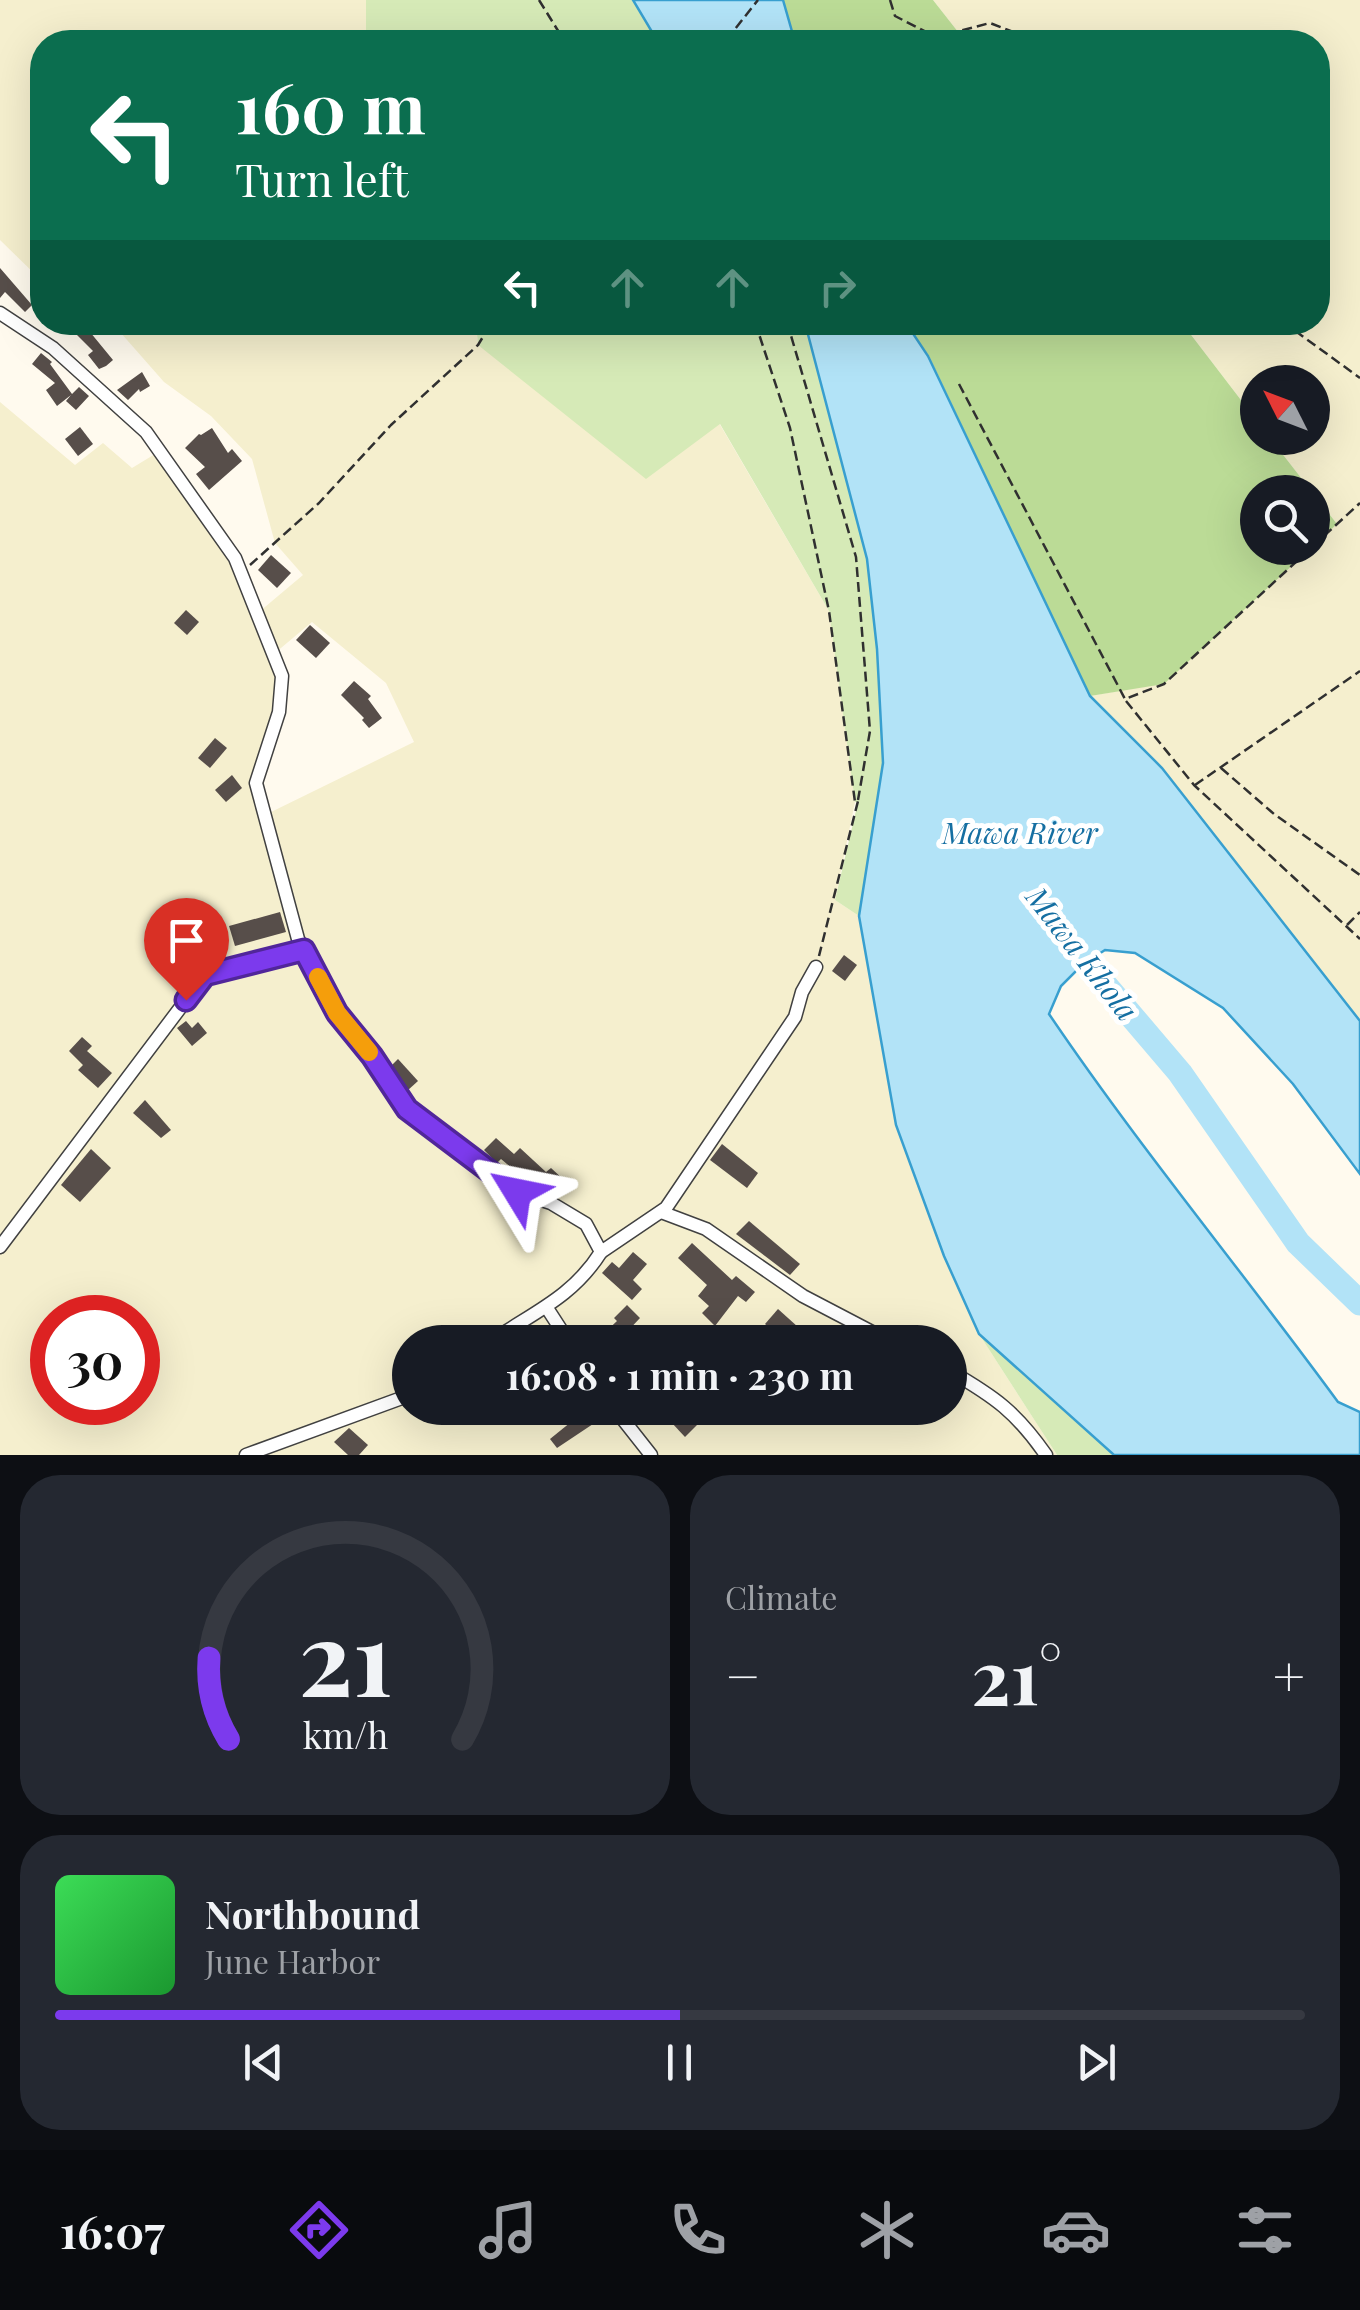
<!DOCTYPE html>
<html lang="en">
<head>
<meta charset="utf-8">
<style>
  :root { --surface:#171b24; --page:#242831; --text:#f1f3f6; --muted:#9ea1a6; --line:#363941; --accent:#7c3aed }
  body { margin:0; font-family:"Playfair Display",serif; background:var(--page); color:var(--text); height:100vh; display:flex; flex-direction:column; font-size:38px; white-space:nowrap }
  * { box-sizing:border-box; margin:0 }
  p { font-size:32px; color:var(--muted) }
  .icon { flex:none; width:55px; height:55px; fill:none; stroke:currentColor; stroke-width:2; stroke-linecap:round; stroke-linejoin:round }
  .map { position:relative; height:1455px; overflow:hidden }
  .details { display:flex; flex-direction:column; gap:20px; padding:20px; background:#0d0f14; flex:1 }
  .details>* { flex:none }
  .top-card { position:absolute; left:30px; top:30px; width:1300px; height:305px; border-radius:40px; box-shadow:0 10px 40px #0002; background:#0b6e4f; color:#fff; overflow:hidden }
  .needle { width:65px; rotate:312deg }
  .buttons { position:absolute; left:1240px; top:365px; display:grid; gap:20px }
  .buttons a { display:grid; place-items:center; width:90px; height:90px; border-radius:50%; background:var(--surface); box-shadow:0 10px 40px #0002; font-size:50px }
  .speed { position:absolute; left:30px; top:1295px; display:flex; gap:20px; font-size:50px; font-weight:700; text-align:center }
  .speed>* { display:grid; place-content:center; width:130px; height:130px; border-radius:50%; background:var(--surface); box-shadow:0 10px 40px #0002; line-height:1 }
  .speed .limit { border:15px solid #d22; background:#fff; color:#111 }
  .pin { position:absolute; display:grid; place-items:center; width:85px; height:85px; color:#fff; margin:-102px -42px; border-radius:50% 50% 50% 0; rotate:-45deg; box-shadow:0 0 10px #0007 }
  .pin .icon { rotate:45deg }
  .me { position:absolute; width:110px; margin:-55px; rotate:305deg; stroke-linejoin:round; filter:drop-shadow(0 0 8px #0008) }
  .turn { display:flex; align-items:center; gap:35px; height:210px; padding:0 40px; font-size:45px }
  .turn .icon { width:130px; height:130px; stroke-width:2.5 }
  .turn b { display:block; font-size:70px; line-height:85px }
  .lanes { display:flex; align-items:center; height:95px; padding:0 40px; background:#0003; justify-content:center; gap:50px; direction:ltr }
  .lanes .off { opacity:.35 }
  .big { font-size:75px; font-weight:700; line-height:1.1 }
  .details .widget { flex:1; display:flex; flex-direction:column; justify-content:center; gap:15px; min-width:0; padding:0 35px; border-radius:40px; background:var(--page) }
  .details .dial { align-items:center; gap:0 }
  .dial svg { height:260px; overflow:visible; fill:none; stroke:var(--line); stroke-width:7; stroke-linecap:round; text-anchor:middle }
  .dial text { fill:var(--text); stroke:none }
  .song { display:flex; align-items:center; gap:30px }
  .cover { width:120px; height:120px; border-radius:15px; background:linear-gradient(135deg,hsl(130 70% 55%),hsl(130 70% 35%)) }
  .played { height:10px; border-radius:5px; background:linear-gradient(90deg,var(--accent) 50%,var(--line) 50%) }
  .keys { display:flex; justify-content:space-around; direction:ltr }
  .heat { display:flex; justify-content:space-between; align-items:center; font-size:55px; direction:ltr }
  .details .tiles { flex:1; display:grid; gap:20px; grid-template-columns:1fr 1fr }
  .widget:last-child { grid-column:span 2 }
  .trip { position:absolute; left:392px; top:1325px; width:575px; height:100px; border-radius:50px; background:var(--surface); box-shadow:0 10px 40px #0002; font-weight:700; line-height:100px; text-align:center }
  .tabs { display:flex; height:160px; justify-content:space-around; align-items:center; background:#090b0e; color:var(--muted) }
  .tabs .icon { width:70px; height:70px }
  .tabs .on { color:var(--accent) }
  .tabs b { font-size:45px; color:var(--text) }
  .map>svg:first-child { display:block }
  .farmland { fill:#f5efce; fill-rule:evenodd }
  .green { fill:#d6eab7 }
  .forest { fill:#bbdb96 }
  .water { fill:#b2e3f7; stroke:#389fcf; stroke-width:2.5 }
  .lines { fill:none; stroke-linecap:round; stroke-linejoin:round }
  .river { stroke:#b2e3f7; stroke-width:25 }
  .building { fill:#574e4a }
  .street-casing { stroke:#414141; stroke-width:15 }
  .path { stroke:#303030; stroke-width:2.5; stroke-dasharray:10 5; stroke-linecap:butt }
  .street { stroke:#fff; stroke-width:12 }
  .route-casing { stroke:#51269a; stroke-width:25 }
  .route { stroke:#7c3aed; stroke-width:18 }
  .slow { stroke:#f59e0b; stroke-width:18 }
  .labels { text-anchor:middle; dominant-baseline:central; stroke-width:10; stroke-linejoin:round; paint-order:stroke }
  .water-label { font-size:30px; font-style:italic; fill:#156fa2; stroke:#fff }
</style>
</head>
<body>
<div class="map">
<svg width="1360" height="1455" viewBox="0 0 1360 1455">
  <rect width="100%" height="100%" fill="#fffaee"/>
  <!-- farmland -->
  <g class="farmland">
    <polygon points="0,0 366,0 366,42 42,42 42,281 0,240"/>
    <polygon points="933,0 1360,0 1360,1021 1162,768 1090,696 1164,683 1337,524 1270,438 1312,438 1312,382 1258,382 1257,421 1182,323 1318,322 1318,42 966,42"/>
    <path d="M129,323H476L478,346L719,423L829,611L855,802L835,900L859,916L897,1125L944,1256L979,1334L1057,1455H0V402L75,465L103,443L132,468L160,451L235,558L259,612L303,575L275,543L252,459L211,416L164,382L120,332ZM312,622L386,683L414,742L265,815L256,784L282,676L275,653ZM52,1318H138V1402H52ZM410,1342H950V1408H410Z"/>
  </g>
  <!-- green -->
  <g class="green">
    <polygon points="366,0 633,0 658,42 366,42"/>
    <polygon points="476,323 805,323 867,559 877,649 883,763 859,916 835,900 858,802 855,802 829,611 720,424 646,479 478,345"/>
    <polygon points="979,1334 1114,1455 1057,1455"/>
  </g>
  <!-- forest -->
  <g class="forest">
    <polygon points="783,0 933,0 966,42 795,42"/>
    <polygon points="906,323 1182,323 1257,421 1258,438 1270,438 1337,524 1313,547 1312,492 1258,492 1258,548 1311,548 1164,684 1090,696 929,356"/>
  </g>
  <!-- water -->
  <g class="water">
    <polygon points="633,0 783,0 795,42 658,42"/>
    <path d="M805,323H906L928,356L1090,696L1162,768L1360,1021V1174L1293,1084L1223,1008L1135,953L1105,950L1082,965L1061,986L1049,1014C1139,1147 1243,1272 1338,1402L1360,1412V1455H1114L979,1334L944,1256L896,1125L859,916L883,763L877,649L867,559Z"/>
  </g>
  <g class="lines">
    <!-- river -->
    <polyline class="river" points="1066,939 1180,1073 1298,1243 1360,1303"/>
  </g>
  <!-- building -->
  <g class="building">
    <polygon points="0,268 32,305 25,312 5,292 0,298"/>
    <polygon points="75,322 86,322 93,329 90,332 113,360 106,366 99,369 88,355 93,351 70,328"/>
    <polygon points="41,353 52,362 50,364 72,394 79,387 89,396 76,410 66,401 71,395 57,406 46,390 55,383 32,364"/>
    <polygon points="142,372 150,386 140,392 139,389 128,400 117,390"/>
    <polygon points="80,427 93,444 78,456 65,439"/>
    <polygon points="212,428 228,453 232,449 242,461 209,490 196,474 205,467 185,448 199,434 201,435"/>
    <polygon points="271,555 291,573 277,588 258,570"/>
    <polygon points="186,610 199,622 187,635 174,623"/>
    <polygon points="310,625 330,643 316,658 296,640"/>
    <polygon points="354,681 371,696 368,699 382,718 369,728 362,720 364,718 341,695"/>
    <polygon points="215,738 227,748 210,768 198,758"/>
    <polygon points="232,775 242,788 226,802 215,790"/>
    <polygon points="280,912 286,932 235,946 229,926"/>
    <polygon points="844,955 857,965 845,981 832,971"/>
    <polygon points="186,1021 192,1028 198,1022 207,1033 192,1046 177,1028"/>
    <polygon points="82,1037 92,1046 87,1051 112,1073 98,1088 78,1070 83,1065 69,1051"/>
    <polygon points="398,1059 418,1081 407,1091 391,1066"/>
    <polygon points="145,1100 171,1130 161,1138 133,1113"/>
    <polygon points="496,1138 514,1154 520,1148 546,1172 551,1168 564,1180 552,1193 532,1174 526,1180 501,1159 497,1163 484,1150"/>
    <polygon points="722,1144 758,1173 747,1188 710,1160"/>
    <polygon points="91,1149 111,1168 80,1202 61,1185"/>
    <polygon points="749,1221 800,1264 790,1275 736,1234"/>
    <polygon points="692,1243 732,1280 736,1276 755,1292 746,1302 738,1296 715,1326 702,1313 709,1306 698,1296 707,1285 678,1258"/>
    <polygon points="633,1252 647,1264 633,1280 642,1289 632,1300 602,1273 612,1262 619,1268"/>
    <polygon points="627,1305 640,1318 624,1335 626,1337 621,1342 595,1342 617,1321 614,1318"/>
    <polygon points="778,1309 798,1327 785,1342 765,1324"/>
    <polygon points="686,1408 693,1408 704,1418 685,1437 671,1422"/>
    <polygon points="587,1409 596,1422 557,1448 550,1439"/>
    <polygon points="349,1428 368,1445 359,1455 348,1455 334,1442"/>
  </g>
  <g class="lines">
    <defs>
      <g id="street">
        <path d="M0,313L53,348L146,432L235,558L282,676L279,712L256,783L298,939L337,1013L372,1056L407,1109L517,1192L551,1203L586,1224L601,1252C572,1298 532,1313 490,1342"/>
        <polyline points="661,1212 706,1229 803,1296 891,1342"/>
        <polyline points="0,1247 205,975 304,950"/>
        <polyline points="601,1252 666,1208 795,1017 802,992 816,967"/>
        <polyline points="547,1308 569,1342"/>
        <path d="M950,1371C995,1397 1016,1412 1046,1455"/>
        <polyline points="614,1408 651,1455"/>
        <polyline points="246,1455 410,1395"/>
      </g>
    </defs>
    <!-- street casing -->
    <use href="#street" class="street-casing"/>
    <!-- path -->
    <g class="path">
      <polyline points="539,0 565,42"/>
      <polyline points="890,0 895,16 936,37 990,23 1039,42"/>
      <polyline points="731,42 735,29 758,0"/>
      <polyline points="755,322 790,428 829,611 855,802 858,801 819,956"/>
      <polyline points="787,322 856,557 870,731 858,800"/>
      <polyline points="1283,322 1360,378"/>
      <polyline points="959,384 1125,699 1164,684 1311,548"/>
      <polyline points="1313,546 1360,503"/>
      <polyline points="250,565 319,503 391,425 478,345 492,322"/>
      <polyline points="1126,701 1194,785 1360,939"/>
      <polyline points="1221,768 1274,814 1360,875"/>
      <polyline points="1195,785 1360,671"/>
      <polyline points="1347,925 1360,912"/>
    </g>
    <!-- street -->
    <use href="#street" class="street"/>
  </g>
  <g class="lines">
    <defs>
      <polyline id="route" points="186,1000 205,975 304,950 337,1013 372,1056 407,1109 517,1192"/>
    </defs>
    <!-- route casing -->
    <use href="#route" class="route-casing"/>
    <!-- route -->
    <use href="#route" class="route"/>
    <!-- slow -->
    <polyline class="slow" points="318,977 337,1013 369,1052"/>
  </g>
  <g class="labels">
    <!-- water labels -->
    <g class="water-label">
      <text x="1020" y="832">Mawa River</text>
      <text transform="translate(1083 953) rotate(52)">Mawa Khola</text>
    </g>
  </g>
</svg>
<div class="buttons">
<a><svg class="needle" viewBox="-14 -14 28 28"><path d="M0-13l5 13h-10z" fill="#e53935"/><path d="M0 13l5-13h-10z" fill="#9ea1a6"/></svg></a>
<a><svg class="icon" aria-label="search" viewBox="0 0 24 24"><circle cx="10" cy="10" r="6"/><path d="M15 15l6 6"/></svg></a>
</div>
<div class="speed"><div class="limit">30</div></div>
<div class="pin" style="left:186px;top:1000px;background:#d93025"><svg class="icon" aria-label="arrive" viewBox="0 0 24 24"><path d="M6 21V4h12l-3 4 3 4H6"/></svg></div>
<svg class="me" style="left:517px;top:1192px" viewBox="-20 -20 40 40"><path d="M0-17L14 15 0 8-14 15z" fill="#7c3aed" stroke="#fff" stroke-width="4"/></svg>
<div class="trip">16:08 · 1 min · 230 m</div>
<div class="top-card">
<div class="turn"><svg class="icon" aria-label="left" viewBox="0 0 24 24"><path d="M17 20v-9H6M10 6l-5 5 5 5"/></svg><div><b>160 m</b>Turn left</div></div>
<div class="lanes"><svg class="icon" aria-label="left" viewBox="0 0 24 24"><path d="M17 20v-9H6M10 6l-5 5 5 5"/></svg><svg class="icon off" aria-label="ahead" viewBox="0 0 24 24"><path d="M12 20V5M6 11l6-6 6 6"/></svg><svg class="icon off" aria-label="ahead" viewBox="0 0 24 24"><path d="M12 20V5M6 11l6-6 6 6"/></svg><svg class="icon off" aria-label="right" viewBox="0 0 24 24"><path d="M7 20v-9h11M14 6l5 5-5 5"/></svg></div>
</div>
</div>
<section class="details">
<div class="tiles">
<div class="widget dial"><svg viewBox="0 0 100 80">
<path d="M14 69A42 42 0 1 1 86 69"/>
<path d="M14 69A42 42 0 0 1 8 44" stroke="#7c3aed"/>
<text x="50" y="56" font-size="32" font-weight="700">21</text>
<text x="50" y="72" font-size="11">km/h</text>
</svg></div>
<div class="widget"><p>Climate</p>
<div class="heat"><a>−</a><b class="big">21°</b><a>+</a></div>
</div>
<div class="widget">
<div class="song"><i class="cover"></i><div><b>Northbound</b><p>June Harbor</p></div></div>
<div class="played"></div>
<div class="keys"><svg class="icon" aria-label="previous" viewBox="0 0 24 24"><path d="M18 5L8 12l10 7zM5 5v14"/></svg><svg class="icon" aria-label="pause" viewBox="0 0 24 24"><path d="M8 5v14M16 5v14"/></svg><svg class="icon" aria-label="next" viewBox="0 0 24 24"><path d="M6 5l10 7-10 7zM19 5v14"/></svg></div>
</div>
</div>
</section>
<nav class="tabs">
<b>16:07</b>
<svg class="icon on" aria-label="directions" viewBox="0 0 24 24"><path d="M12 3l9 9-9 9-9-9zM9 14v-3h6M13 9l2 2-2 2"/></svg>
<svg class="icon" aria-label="music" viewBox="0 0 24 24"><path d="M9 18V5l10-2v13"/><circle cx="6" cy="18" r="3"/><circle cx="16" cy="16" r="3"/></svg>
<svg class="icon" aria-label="phone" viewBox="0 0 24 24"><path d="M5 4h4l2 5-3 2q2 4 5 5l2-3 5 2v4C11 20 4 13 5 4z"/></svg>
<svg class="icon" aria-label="climate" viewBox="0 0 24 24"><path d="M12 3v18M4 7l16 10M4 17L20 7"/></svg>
<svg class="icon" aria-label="car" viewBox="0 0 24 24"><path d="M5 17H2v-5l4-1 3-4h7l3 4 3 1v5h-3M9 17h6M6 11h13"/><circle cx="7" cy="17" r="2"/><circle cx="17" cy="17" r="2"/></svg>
<svg class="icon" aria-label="filters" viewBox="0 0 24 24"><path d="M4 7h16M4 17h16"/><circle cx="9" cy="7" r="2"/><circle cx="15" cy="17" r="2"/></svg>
</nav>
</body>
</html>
